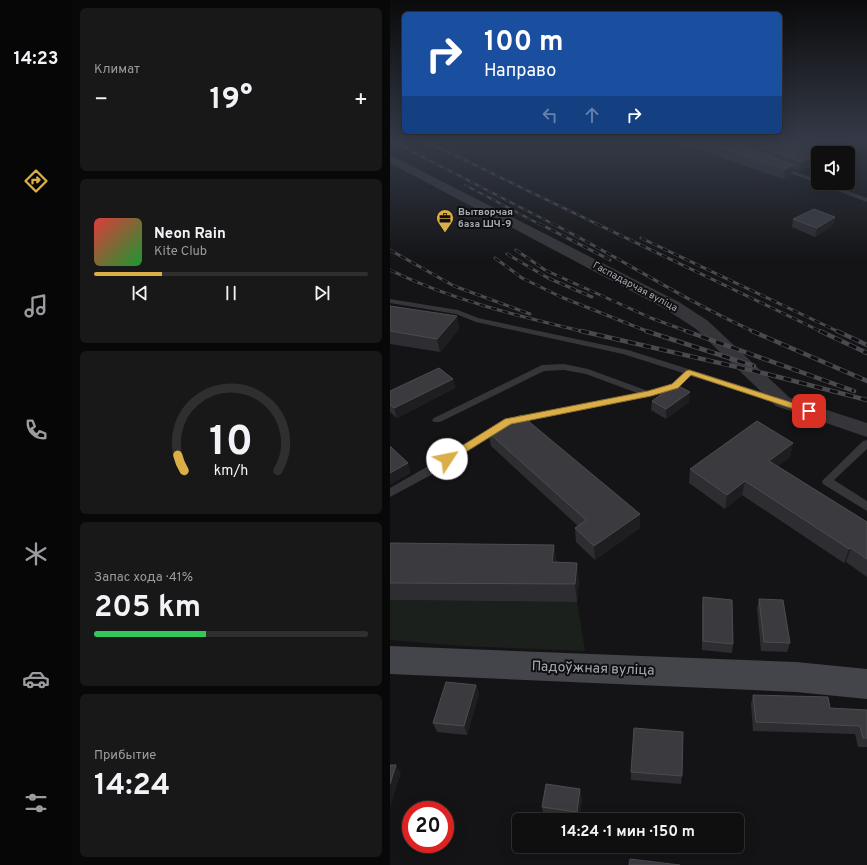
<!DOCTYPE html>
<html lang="ru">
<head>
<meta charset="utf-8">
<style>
  :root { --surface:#0f0f10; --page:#181819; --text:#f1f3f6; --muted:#9b9c9f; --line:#2f2f30; --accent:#dbae47 }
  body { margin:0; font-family:Overpass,sans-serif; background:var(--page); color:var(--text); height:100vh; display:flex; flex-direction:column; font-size:15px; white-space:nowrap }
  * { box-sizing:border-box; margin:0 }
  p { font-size:13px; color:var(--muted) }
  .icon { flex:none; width:22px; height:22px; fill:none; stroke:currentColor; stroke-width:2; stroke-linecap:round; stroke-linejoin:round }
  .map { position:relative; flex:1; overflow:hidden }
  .details { display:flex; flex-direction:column; gap:8px; padding:8px; background:#080809; width:318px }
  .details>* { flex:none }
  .banner { position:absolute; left:12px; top:12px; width:380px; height:122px; border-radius:6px; box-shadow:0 4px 16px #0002,0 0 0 1px var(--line); background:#1a4fa0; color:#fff; overflow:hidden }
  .tools { position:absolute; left:421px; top:146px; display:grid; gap:8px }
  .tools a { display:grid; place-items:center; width:44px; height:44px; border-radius:6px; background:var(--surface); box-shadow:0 4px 16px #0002,0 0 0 1px var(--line); font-size:20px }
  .speed { position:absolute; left:12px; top:801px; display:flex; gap:8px; font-size:20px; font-weight:700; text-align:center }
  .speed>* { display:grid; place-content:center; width:52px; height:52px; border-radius:50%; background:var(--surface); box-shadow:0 4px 16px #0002,0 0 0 1px var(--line); line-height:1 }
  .speed .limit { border:6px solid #d22; background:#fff; color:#111 }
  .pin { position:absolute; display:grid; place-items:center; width:34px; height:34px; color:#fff; margin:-17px; border-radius:8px; box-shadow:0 2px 6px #0006 }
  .me { position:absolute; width:44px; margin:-22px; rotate:56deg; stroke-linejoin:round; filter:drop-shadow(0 0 3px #0008) }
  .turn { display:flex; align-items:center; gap:14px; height:84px; padding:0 16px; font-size:18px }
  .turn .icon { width:52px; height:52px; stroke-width:2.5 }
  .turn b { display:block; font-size:28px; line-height:34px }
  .lanes { display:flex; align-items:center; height:38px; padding:0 16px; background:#0003; justify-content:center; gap:20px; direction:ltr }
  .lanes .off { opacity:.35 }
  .big { font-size:30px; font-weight:700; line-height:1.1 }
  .details .card { flex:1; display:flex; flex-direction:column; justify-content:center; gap:6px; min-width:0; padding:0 14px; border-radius:6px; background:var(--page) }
  .details .dial { align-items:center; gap:0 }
  .dial svg { height:104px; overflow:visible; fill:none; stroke:var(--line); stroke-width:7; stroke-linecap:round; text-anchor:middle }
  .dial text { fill:var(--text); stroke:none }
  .song { display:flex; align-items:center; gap:12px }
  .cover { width:48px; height:48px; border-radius:6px; background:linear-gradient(135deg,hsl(0 70% 55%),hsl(130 70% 35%)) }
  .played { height:4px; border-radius:2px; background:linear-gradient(90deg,var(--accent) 25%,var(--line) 25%) }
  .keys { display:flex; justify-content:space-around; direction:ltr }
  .heat { display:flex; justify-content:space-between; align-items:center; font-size:22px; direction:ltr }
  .charge { height:6px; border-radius:3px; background:linear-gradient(90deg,#34c759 41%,var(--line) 0) }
  .trip { position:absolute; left:122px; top:813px; width:232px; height:40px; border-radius:6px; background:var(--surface); box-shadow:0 4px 16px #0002,0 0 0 1px var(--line); font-weight:700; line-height:40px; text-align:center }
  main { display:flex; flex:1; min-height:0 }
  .tab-bar { display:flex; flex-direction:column; width:72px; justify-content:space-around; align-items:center; background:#060606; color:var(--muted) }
  .tab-bar .icon { width:28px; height:28px }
  .tab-bar .current { color:var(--accent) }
  .tab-bar b { font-size:18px; color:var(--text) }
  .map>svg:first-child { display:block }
  .green { fill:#1b201c }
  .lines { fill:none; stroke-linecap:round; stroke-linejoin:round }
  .service { fill:#36363a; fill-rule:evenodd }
  .minor { fill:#36363a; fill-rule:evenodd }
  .secondary { fill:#44454a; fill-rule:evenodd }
  .rail-far2-casing { stroke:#494a4f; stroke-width:2.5 }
  .rail-far1-casing { stroke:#494a4f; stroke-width:3 }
  .rail-casing { stroke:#494a4f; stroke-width:4.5 }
  .rail-far2 { stroke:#0f0f11; stroke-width:1.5; stroke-dasharray:5; stroke-linecap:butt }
  .rail-far1 { stroke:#0f0f11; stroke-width:2; stroke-dasharray:6; stroke-linecap:butt }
  .rail { stroke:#0f0f11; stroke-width:3; stroke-dasharray:8; stroke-linecap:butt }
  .wall { fill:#2e2d31 }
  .shaded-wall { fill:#1e1e20 }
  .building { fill:#3b3b3f; stroke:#4c4c51 }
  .route { fill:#dbae47; stroke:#8e712e }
  .labels { text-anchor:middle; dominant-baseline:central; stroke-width:4; stroke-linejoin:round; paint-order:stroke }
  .far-poi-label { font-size:10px; font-weight:bold; fill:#a8abb4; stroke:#0f0f11; text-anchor:start }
  .far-street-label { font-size:10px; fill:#a8abb4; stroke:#0f0f11 }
  .near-street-label { font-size:14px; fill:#a8abb4; stroke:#0f0f11 }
</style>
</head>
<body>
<main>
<nav class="tab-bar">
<b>14:23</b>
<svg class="icon current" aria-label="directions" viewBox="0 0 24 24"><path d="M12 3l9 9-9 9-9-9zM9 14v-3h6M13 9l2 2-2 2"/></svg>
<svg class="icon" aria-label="music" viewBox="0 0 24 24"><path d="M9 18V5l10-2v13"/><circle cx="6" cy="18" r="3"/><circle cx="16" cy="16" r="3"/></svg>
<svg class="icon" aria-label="phone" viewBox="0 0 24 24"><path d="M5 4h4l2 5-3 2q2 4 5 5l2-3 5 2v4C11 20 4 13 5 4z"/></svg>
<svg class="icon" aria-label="climate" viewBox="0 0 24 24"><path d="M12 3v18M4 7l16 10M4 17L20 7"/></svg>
<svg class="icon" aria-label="car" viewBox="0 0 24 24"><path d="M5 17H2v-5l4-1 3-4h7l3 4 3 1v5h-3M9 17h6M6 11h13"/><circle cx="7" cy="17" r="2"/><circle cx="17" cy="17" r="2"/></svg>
<svg class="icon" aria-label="filters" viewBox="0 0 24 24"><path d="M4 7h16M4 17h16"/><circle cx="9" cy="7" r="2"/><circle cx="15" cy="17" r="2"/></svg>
</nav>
<section class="details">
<div class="card"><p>Климат</p>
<div class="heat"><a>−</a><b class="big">19°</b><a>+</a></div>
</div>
<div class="card">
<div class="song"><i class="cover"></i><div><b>Neon Rain</b><p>Kite Club</p></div></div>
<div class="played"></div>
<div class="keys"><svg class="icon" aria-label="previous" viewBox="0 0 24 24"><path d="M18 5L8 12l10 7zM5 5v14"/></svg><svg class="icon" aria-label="pause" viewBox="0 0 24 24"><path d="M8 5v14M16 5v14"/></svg><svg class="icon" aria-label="next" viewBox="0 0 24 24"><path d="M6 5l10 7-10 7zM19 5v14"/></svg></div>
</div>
<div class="card dial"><svg viewBox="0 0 100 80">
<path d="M14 69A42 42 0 1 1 86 69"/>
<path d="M14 69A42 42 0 0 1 9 57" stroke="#dbae47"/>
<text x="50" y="56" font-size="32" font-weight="700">10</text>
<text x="50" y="72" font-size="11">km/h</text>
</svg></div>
<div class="card"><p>Запас хода · 41%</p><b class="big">205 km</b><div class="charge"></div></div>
<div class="card"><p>Прибытие</p><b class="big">14:24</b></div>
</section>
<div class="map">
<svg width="477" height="865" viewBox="0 0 477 865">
  <rect width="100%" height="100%" fill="#141416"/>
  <!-- green -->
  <polygon class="green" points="0,600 187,602 195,651 72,646 0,640"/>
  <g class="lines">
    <!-- service -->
    <g class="service">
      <polygon points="389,167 393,167 428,180 428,183 436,183 477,198 477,202 389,169"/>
      <polygon points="0,299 68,310 88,318 238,350 391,398 393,400 388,403 385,402 301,376 288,388 261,396 121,424 41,475 0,497 0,488 33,469 115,419 247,393 196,374 174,370 154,371 50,422 44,422 42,420 44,418 152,365 174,364 198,369 258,391 282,384 293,373 233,354 86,322 66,314 0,303"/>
      <polygon points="477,440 477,449 444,480 477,501 477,511 433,484 432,481 473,441"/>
    </g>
    <!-- minor -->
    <polygon class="minor" points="0,155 289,302 318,321 400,398 477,423 477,437 386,406 306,329 277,310 0,163"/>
    <!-- secondary -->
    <polygon class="secondary" points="0,646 406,662 477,669 477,699 406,692 0,674"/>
    <defs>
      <g id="rail-far2">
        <polyline points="0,140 165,225"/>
        <polyline points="33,140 209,225"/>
        <polyline points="75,185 151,225"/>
      </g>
      <g id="rail-far1">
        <polyline points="150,224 220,260"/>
        <path d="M163,224C231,258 295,301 365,332"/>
        <polyline points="207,224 432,332"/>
        <polyline points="251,238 449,332"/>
        <polyline points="0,250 64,286 140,314"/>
        <polyline points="126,250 155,270 261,318 299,332"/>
        <polyline points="117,254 158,278 202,297"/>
        <polyline points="105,258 132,278 171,297 259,332"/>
        <path d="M0,270C62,300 128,316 195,332"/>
      </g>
      <g id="rail">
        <polyline points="191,331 377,374 477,400"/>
        <polyline points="256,331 364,366"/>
        <polyline points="296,331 464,391"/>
        <polyline points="362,331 477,381"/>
        <polyline points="430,331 477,353"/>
        <polyline points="447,331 477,345"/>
      </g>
    </defs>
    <!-- rail-far2 casing -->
    <use href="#rail-far2" class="rail-far2-casing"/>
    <!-- rail-far1 casing -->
    <use href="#rail-far1" class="rail-far1-casing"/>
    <!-- rail casing -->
    <use href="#rail" class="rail-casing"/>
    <!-- rail-far2 -->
    <use href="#rail-far2" class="rail-far2"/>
    <!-- rail-far1 -->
    <use href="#rail-far1" class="rail-far1"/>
    <!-- rail -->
    <use href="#rail" class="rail"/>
  </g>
  <!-- wall -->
  <g class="wall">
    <polygon points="292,140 413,140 441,149 440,153 428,153 428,163 410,171 403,169 402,175 393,179 292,144"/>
    <polygon points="445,217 443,225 425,237 402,227 403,219"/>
    <polygon points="0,306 67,316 69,329 50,352 0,344"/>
    <polygon points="63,379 65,388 7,418 0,412 0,391"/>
    <polygon points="262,401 299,402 276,419 261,410"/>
    <polygon points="98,432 250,528 205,560 186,542 185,528 188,526 101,446"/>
    <polygon points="403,443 400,457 388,466 477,522 477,577 456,562 454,563 352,495 335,509 299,483 300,469"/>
    <polygon points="0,543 166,562 189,580 187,602 0,600"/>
    <polygon points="313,597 343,644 342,653 312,650 312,606"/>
    <polygon points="369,599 400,643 397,652 371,651 367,608"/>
    <polygon points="86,685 89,694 77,735 47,732 43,723"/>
    <polygon points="363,695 440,708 477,710 477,747 468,747 465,734 363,731 361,704"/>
    <polygon points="241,772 292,776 291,784 241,780"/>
    <polygon points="190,789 192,800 189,820 166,820 154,818 152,807"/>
  </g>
  <!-- shaded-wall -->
  <g class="shaded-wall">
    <polygon points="441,149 440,153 431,153"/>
    <polygon points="428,154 428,163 410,171 411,162"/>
    <polygon points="404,165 402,175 393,179 395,169"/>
    <polygon points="445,217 443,225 425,237 427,228"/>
    <polygon points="67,316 69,329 50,352 47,339"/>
    <polygon points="63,379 65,388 7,418 4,408"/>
    <polygon points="300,392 299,402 276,419 276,409"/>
    <polygon points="403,443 400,457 377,475 379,461"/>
    <polygon points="18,463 21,473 0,485 0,473"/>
    <polygon points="355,481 352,495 335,509 337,495"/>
    <polygon points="250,514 250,528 205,560 204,546"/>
    <polygon points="164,545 167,562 162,562"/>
    <polygon points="461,548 456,562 454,563 459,549"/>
    <polygon points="187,563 189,580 187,602 185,584"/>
    <polygon points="86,685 89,694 77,735 74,726"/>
    <polygon points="6,765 11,773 0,807 0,784"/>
    <polygon points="190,789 192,800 189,820 188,820 187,812"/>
  </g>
  <!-- building -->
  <g class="building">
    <polygon points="309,140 337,140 404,165 395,169"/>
    <polygon points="353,140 413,140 441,149 431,153 428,153 428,154 411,162"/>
    <polygon points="424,209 445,217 427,228 403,219"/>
    <polygon points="0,306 67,316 47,339 0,331"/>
    <polygon points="49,368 63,379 4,408 0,405 0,391"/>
    <polygon points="285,384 300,392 276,409 262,401"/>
    <polygon points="131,415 250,514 204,546 185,528 196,520 98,432"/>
    <polygon points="367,421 403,443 379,461 477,522 477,559 461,548 459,549 355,481 337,495 300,469"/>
    <polygon points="0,446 18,463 0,473"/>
    <polygon points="0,543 164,545 162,562 187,563 185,584 0,583"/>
    <polygon points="313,597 342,600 343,644 313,641"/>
    <polygon points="369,599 393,600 400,643 374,642"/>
    <polygon points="56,682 86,685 74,726 43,723"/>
    <polygon points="363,695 438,697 440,708 477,710 477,738 473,738 470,726 366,722"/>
    <polygon points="244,728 293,732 292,776 241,772"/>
    <polygon points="0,765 6,765 0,784"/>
    <polygon points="156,784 190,789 187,812 152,807"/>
    <polygon points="240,859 290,865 239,865"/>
  </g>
  <!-- sky -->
  <linearGradient id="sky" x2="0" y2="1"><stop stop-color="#0b0b0c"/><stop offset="0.54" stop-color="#343a47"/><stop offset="1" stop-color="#343a47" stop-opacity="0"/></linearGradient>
  <rect width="477" height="261" fill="url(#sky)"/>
  <!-- route -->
  <polygon class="route" points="299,370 422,409 423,411 422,413 416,413 301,375 288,388 261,396 121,424 61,461 54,461 53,459 54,457 115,419 258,391 282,384 296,371"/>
  <!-- icons -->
  <defs>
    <symbol id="office-pin" viewBox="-11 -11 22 30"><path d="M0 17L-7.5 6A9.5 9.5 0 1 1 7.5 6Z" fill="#dbae47" stroke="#0f0f11"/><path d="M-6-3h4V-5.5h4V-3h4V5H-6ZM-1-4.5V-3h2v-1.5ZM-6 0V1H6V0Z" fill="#111"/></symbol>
  </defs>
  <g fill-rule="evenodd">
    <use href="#office-pin" x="45" y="208" width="20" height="27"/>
  </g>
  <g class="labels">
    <!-- far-poi labels -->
    <g class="far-poi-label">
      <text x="68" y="212">Вытворчая<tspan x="68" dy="12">база ШЧ-9</tspan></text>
    </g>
    <!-- far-street labels -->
    <g class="far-street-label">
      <text transform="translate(245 287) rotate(28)">Гаспадарчая вуліца</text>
    </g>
    <!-- near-street labels -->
    <g class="near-street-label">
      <text transform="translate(203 669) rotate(2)">Падоўжная вуліца</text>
    </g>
  </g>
</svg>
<div class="tools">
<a><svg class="icon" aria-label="sound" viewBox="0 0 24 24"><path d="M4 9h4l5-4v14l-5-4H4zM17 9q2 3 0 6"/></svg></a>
</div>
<div class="speed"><div class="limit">20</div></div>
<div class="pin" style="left:419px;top:411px;background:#d93025"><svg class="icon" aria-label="arrive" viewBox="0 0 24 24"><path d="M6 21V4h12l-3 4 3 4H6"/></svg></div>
<svg class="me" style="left:57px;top:459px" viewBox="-20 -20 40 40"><circle r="19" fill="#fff"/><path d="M0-13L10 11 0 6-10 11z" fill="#dbae47"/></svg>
<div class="trip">14:24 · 1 мин · 150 m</div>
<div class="banner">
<div class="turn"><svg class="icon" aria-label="right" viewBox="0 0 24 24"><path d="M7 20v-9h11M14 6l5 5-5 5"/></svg><div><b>100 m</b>Направо</div></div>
<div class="lanes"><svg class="icon off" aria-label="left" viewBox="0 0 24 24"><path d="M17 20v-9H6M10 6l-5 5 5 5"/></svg><svg class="icon off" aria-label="ahead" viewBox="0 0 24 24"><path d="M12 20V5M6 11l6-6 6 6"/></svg><svg class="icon" aria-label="right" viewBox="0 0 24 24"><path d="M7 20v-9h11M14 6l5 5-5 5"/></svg></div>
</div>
</div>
</main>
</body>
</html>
